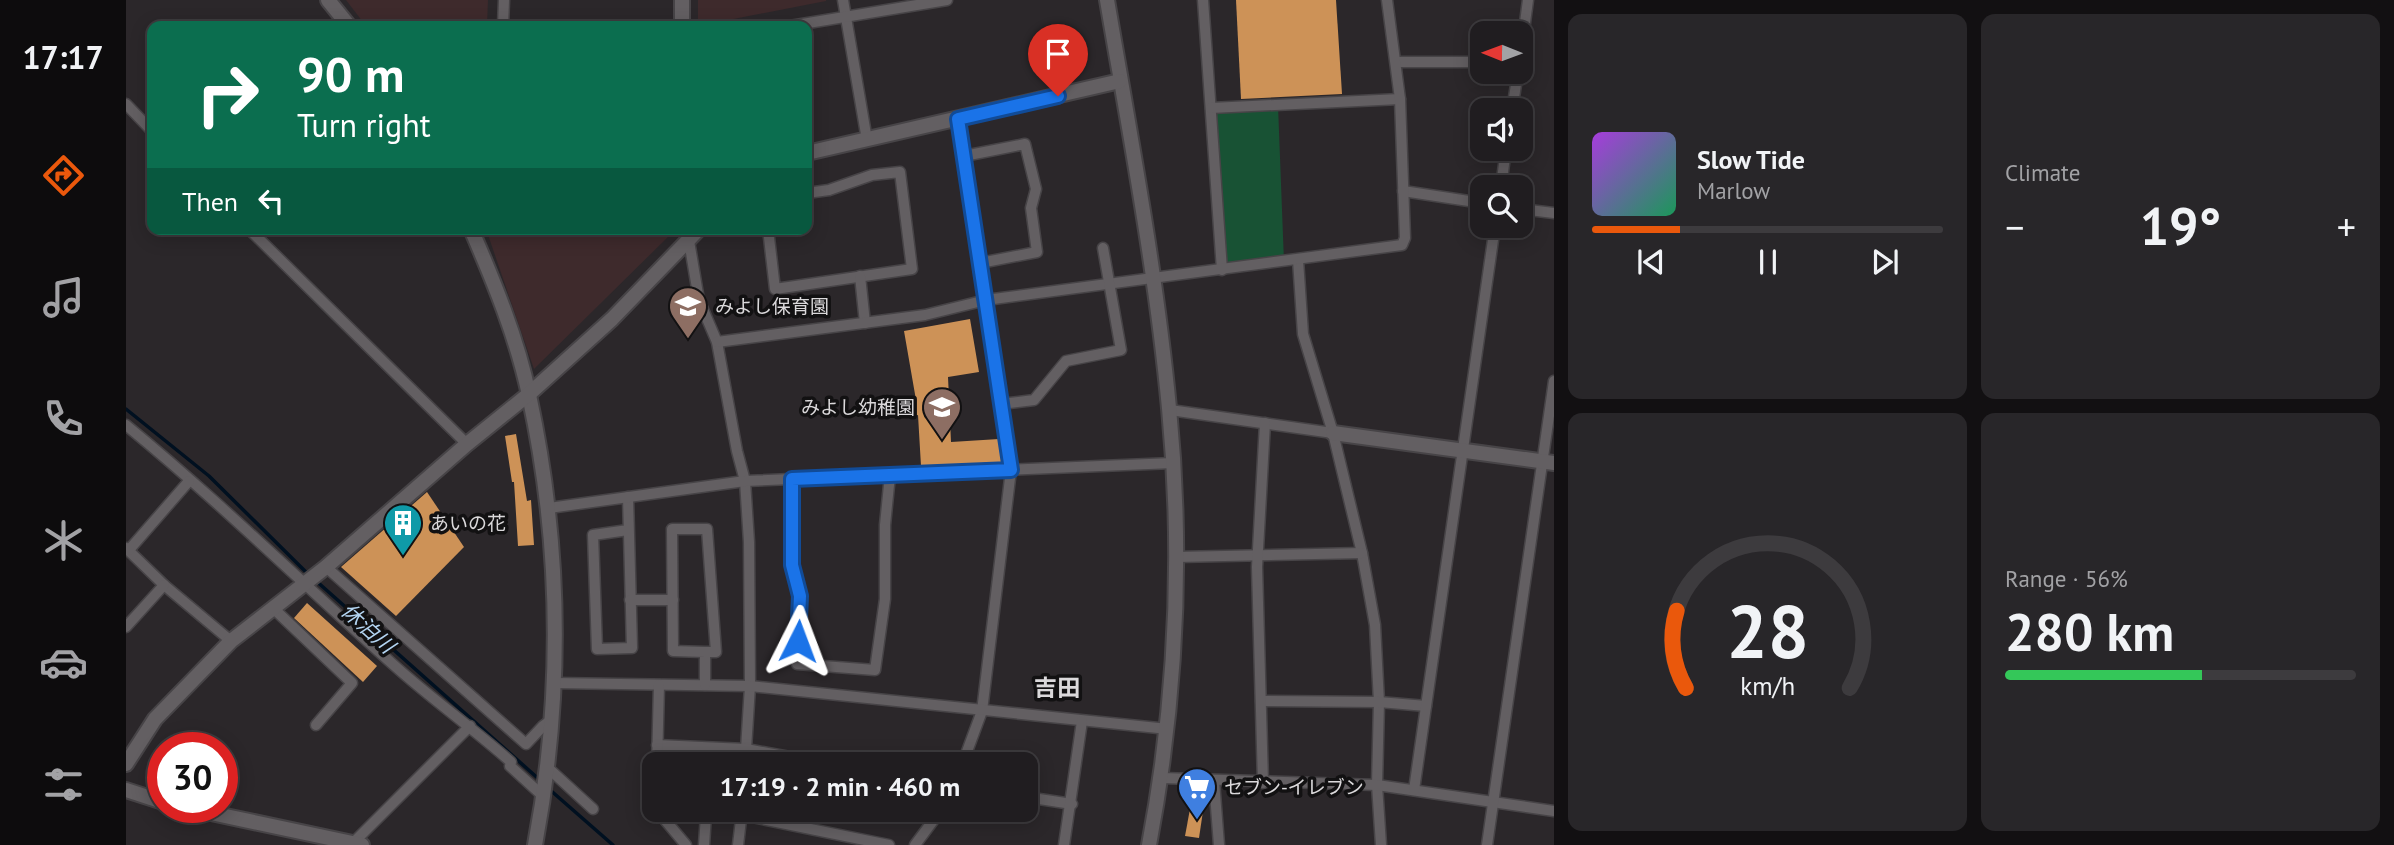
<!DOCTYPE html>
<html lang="en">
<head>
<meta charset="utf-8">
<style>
  :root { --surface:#201d20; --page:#282629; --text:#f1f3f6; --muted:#a2a2a5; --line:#3d3b3e; --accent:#ea580c }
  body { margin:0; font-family:"PT Sans","Noto Sans JP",sans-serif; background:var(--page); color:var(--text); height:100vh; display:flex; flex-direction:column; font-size:26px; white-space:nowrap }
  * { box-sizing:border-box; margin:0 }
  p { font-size:23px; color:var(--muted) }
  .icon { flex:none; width:38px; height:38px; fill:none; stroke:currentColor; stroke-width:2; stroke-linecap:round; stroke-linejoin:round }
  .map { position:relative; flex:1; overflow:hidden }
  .details { display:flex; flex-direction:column; gap:14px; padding:14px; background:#121012; width:840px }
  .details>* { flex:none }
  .hud { position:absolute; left:21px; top:21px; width:665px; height:214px; border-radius:14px; box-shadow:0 4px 18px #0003,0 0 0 2px var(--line); background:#0b6e4f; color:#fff; overflow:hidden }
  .needle { width:46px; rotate:271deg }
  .fabs { position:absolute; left:1344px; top:21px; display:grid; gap:14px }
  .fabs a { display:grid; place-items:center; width:63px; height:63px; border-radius:14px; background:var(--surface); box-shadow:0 4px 18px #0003,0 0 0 2px var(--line); font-size:35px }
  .speed { position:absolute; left:21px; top:732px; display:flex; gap:14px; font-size:35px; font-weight:700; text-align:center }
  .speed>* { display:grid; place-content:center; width:91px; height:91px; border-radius:50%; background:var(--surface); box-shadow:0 4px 18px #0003,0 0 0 2px var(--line); line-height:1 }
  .speed .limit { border:10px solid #d22; background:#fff; color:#111 }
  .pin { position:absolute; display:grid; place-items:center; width:60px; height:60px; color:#fff; margin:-72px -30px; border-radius:50% 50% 50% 0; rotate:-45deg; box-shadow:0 0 7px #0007 }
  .pin .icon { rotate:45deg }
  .me { position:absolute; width:77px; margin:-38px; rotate:3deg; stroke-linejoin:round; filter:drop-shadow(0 0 5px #0008) }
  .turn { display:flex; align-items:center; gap:24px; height:147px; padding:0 35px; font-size:32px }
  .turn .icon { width:91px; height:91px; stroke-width:2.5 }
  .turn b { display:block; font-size:49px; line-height:60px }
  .then { display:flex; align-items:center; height:66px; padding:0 35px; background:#0003; gap:14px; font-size:26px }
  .big { font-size:52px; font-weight:600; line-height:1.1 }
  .details .card { flex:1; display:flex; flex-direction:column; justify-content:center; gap:10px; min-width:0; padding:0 24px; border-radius:14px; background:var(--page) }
  .details .dial { align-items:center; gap:0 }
  .dial svg { height:182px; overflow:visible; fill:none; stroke:var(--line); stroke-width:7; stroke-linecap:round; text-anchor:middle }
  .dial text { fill:var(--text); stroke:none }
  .song { display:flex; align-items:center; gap:21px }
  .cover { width:84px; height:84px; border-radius:10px; background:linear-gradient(135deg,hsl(280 70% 55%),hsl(150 70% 35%)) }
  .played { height:7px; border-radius:4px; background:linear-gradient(90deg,var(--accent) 25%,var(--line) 25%) }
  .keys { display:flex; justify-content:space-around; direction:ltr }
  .heat { display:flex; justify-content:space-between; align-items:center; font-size:38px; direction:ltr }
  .charge { height:10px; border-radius:5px; background:linear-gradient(90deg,#34c759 56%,var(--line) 0) }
  .details .tiles { flex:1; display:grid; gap:14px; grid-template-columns:repeat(2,1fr) }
  .trip { position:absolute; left:516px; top:752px; width:396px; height:70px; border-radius:14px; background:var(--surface); box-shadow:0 4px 18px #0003,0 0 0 2px var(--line); font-weight:600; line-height:70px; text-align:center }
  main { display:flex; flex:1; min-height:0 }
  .menu { display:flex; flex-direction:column; width:126px; justify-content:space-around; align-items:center; background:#0d0c0d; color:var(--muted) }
  .menu .icon { width:49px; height:49px }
  .menu .selected { color:var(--accent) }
  .menu b { font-size:32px; color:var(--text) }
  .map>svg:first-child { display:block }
  .industrial { fill:#3e2a2c }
  .green { fill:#185234 }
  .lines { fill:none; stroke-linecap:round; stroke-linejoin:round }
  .stream { stroke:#001020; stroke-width:3.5 }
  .building { fill:#cd9257 }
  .street-casing { stroke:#474447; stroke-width:13 }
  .secondary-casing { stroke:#474447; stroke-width:18 }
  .street { stroke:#635f62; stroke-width:10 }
  .secondary { stroke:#635f62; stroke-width:14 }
  .route-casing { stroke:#114b97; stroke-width:18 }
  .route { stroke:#1a73e8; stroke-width:12 }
  .labels { text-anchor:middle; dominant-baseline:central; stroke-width:7; stroke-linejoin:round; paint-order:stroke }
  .poi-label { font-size:19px; fill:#dbd9db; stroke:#121112; text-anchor:start }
  .water-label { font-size:21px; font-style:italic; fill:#b4d5f2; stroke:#121112 }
  .quarter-label { font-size:23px; font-weight:bold; fill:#dbd9db; stroke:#121112 }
</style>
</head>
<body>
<main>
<nav class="menu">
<b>17:17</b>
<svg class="icon selected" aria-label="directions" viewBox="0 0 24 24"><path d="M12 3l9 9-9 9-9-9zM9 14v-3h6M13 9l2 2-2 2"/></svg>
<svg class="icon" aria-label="music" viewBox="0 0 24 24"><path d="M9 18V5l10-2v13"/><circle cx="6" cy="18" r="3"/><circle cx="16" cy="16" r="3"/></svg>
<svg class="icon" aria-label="phone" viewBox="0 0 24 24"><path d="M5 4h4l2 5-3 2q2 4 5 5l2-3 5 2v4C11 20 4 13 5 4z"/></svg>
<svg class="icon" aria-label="climate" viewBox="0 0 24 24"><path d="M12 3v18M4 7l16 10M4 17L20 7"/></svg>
<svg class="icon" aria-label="car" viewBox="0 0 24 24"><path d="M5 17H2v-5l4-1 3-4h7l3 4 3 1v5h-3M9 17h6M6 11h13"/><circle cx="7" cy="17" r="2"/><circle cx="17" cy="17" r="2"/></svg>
<svg class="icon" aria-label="filters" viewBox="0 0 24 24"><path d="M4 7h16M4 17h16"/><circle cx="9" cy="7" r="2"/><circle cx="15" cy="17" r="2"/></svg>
</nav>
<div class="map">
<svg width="1428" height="845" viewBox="0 0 1428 845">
  <rect width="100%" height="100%" fill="#2b272a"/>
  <!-- industrial -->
  <g class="industrial">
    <polygon points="220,0 362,0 361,26 240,26"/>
    <polygon points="572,0 700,0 700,1 572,26"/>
    <polygon points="360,229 545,229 546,233 408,369"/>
  </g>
  <!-- green -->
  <polygon class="green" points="1152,105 1158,262 1096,270 1085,108"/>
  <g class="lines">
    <!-- stream -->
    <g class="stream">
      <polyline points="0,409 83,476 182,574"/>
      <polyline points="188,579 415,781"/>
      <polyline points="423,789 487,845"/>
    </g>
  </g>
  <!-- building -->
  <g class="building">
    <polygon points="1110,0 1210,0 1216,94 1115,99"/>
    <polygon points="844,319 853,372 822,377 825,442 873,439 876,462 795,466 792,415 788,416 787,400 790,400 778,331"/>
    <polygon points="390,434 401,501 405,500 408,545 392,546 388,482 386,482 379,436"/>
    <polygon points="301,492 338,547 270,616 215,567"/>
    <polygon points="181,603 251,666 237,682 168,618"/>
    <polygon points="1064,809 1077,811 1073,838 1059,836"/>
  </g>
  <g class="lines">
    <defs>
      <g id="street">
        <polyline points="717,0 741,140"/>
        <polyline points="1077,0 1096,270"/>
        <polyline points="377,26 378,0"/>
        <polyline points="664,26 821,0"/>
        <polyline points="1395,53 1402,0"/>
        <polyline points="1270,62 1356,62"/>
        <polyline points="0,104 26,131"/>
        <polyline points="1085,108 1274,99"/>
        <polyline points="1386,110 1392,72"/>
        <polyline points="833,119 885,470 856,711 836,765"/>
        <polyline points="838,156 899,144 910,189 905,208 911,252 854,263"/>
        <polyline points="1375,187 1380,149"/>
        <polyline points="1277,191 1356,203"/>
        <polyline points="1395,209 1428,213"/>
        <polyline points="123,229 341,444"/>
        <polyline points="561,229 573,300 591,342 611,451 619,481 623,542 624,686 619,765"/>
        <polyline points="642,229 649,289 786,269 774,172 746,175 703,190 681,193"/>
        <polyline points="1172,260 1177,334 1207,433 1236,553 1249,625 1253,702 1251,785 1255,845"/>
        <polyline points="734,276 739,323"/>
        <polyline points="591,342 799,315 860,300 1276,245 1279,238 1274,99 1261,0"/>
        <polyline points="875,404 908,400 940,361 995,350 977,248"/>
        <polyline points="1044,410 1207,433"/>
        <path d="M0,425C94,502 180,587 270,667C307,700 348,729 385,762L384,766L418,797"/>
        <polyline points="666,479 666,565 674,595 671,664 749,670 759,599 759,525 764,475"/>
        <polyline points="502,497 506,648 471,649 467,535 502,530"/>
        <polyline points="423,508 619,481 1047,463"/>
        <polyline points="0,548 38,585 105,641"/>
        <polyline points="3,550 63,481"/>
        <polyline points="1050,557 1236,553"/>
        <polyline points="200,567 400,744 417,726 425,720"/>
        <polyline points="504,600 547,600"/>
        <polyline points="147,608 226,683 190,725"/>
        <polyline points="0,627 38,585"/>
        <polyline points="429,683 624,686 1042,729"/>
        <polyline points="579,685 579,652 547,651 546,529 581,529 590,652 579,652"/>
        <polyline points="1135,701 1253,702 1300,706"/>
        <polyline points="531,745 620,749 707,765"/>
        <polyline points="531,765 533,685"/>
        <polyline points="421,767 467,809"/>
        <polyline points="1036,778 1251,785 1428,811"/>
        <polyline points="1088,781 1093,845"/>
        <polyline points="1137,783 1131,567 1139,423"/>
        <polyline points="1288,790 1369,226"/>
        <polyline points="900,797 946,804"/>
        <polyline points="535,810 539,820 560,845"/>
        <polyline points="550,810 580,815 578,845"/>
        <polyline points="616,815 763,845"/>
        <polyline points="227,843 344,726"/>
        <polyline points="612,845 616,811"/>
        <polyline points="789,845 815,810"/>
        <polyline points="938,845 956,721"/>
        <polyline points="1361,845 1428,381"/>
      </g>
      <g id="secondary">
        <polyline points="202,0 223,26"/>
        <path d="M981,0C1004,135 1030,271 1043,408C1057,553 1050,702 1023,845"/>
        <polyline points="556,26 556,0"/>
        <polyline points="681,153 994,81"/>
        <path d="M345,229C368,282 391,338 403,395C435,543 437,696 409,845"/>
        <polyline points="1207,433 1428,463"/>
        <polyline points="0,764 29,719 105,641 200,567 341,444 403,394 486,319 573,229"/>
        <polyline points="0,790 37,802"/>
        <polyline points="57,807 236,845"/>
      </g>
    </defs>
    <!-- street casing -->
    <use href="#street" class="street-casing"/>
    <!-- secondary casing -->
    <use href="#secondary" class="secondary-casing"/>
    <!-- street -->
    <use href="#street" class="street"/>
    <!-- secondary -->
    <use href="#secondary" class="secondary"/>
  </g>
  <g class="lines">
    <defs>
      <polyline id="route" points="672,641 674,596 666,565 666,479 885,470 832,119 932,96"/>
    </defs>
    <!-- route casing -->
    <use href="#route" class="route-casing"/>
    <!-- route -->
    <use href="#route" class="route"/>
  </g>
  <!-- icons -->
  <defs>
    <symbol id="school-pin" viewBox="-11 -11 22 30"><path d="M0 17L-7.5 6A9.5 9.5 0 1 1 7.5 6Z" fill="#8d6e63" stroke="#121112"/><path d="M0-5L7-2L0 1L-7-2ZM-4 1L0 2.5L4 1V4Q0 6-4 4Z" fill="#fff"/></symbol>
    <symbol id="building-pin" viewBox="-11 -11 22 30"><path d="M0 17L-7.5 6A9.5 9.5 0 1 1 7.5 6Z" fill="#0f9aa8" stroke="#121112"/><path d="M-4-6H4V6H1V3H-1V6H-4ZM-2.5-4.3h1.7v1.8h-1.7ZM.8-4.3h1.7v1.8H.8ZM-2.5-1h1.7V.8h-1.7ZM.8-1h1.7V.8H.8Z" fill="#fff"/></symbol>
    <symbol id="supermarket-pin" viewBox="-11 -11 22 30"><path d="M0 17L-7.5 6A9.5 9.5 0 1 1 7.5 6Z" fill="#3f7fe0" stroke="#121112"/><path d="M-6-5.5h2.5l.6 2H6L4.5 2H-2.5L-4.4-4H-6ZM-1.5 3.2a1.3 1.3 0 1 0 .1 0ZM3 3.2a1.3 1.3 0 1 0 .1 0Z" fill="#fff"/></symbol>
  </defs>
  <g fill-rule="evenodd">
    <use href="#school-pin" x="540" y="284" width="44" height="60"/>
    <use href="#school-pin" x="794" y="385" width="44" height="60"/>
    <use href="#building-pin" x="255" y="501" width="44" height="60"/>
    <use href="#supermarket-pin" x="1049" y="765" width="44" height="60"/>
  </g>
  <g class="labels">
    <!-- poi labels -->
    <g class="poi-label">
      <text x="589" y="306">みよし保育園</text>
      <text x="789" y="407" text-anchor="end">みよし幼稚園</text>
      <text x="304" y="523">あいの花</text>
      <text x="1098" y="787">セブン-イレブン</text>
    </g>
    <!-- water labels -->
    <g class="water-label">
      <text transform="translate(242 628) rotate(42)">休泊川</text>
    </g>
    <!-- quarter labels -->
    <g class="quarter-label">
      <text x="931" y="687">吉田</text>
    </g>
  </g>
</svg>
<div class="fabs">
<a><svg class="needle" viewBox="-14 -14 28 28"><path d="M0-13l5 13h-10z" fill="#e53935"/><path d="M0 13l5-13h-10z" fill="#a2a2a5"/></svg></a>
<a><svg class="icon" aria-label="sound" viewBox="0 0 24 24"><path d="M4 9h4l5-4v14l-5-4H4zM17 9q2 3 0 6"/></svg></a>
<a><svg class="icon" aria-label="search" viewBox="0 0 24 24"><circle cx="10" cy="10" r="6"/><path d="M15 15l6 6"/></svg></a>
</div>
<div class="speed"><div class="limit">30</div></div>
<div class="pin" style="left:932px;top:96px;background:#d93025"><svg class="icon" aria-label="arrive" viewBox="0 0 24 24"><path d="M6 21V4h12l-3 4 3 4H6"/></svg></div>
<svg class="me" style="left:672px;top:641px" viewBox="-20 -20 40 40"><path d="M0-17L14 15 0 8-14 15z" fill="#1a73e8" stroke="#fff" stroke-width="4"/></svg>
<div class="trip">17:19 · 2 min · 460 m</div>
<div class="hud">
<div class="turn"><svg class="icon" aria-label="right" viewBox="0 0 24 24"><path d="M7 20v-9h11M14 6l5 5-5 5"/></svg><div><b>90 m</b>Turn right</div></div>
<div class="then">Then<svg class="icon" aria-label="left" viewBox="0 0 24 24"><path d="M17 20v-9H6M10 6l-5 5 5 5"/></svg></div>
</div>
</div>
<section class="details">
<div class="tiles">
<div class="card">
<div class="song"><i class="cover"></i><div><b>Slow Tide</b><p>Marlow</p></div></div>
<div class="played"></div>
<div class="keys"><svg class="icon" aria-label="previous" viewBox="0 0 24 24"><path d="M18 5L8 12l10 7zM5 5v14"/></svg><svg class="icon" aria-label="pause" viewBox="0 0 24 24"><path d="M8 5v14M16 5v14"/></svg><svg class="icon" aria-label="next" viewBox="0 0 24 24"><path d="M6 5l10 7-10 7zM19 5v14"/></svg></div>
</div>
<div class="card"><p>Climate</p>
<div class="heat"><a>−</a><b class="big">19°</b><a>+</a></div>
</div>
<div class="card dial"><svg viewBox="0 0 100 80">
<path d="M14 69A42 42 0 1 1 86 69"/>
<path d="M14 69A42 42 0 0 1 10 35" stroke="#ea580c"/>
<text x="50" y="56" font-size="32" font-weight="700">28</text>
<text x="50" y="72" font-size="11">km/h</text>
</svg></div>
<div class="card"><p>Range · 56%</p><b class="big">280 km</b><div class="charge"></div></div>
</div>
</section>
</main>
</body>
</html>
